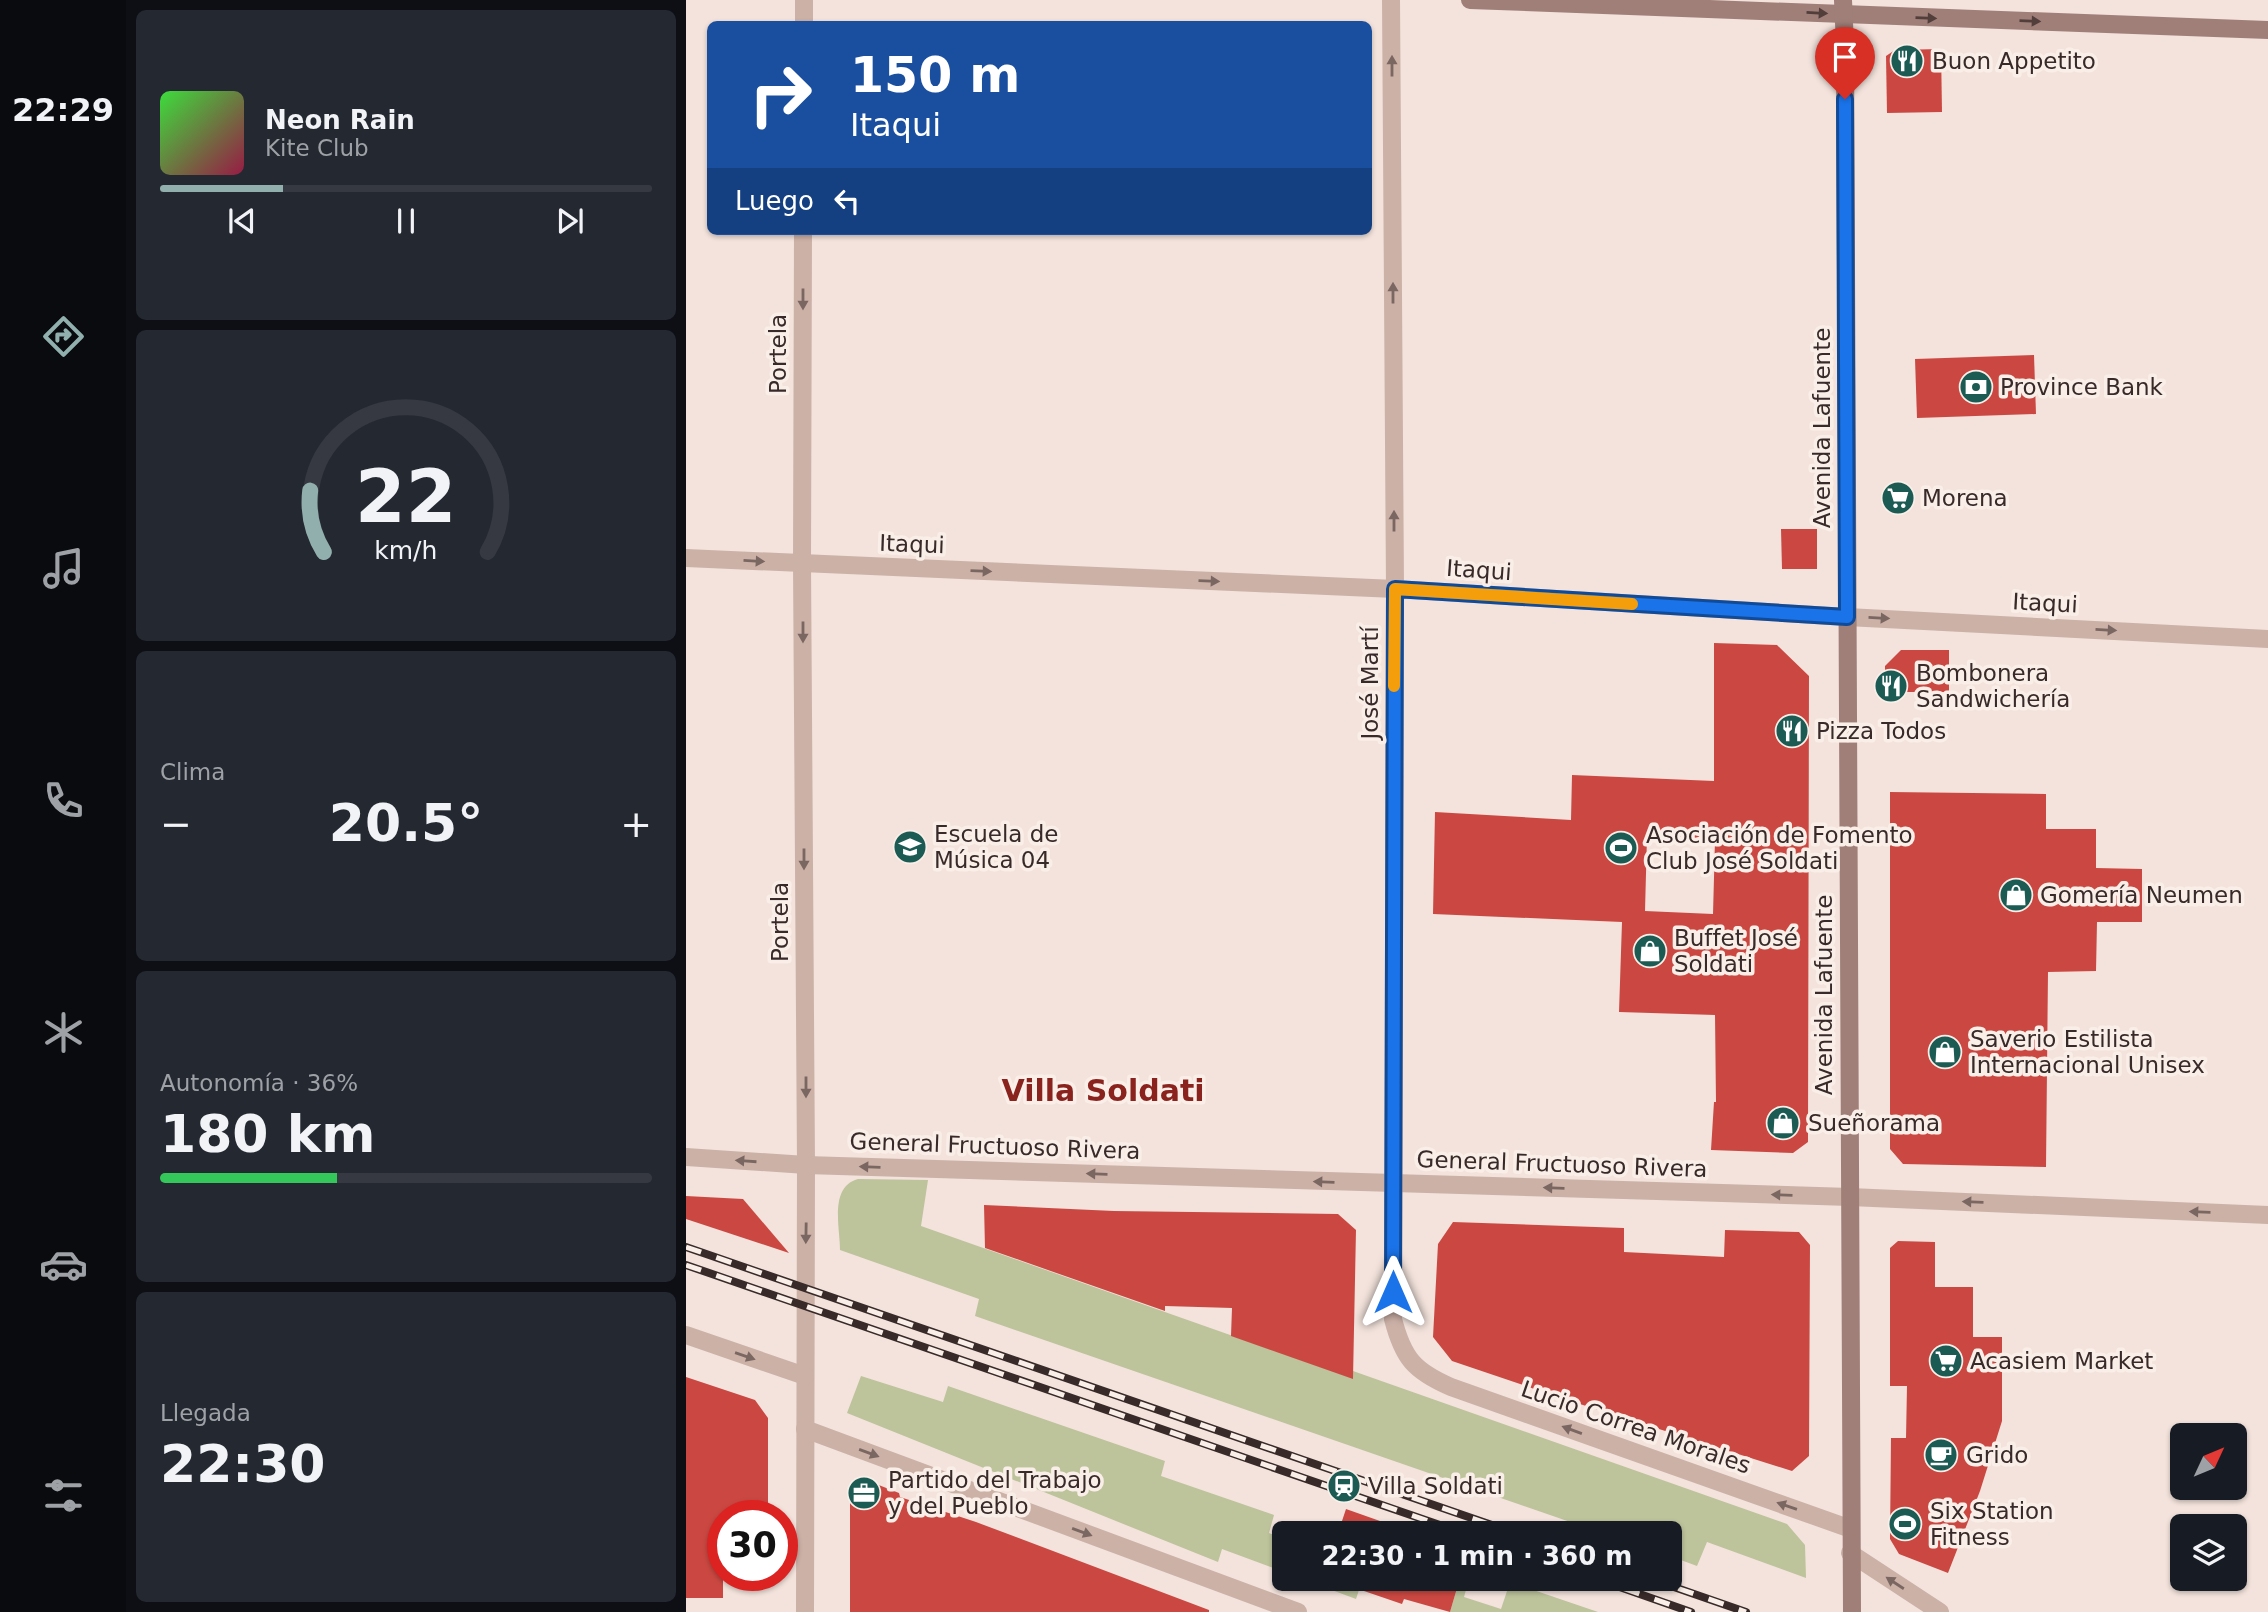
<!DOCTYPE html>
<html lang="es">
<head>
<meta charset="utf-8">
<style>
  :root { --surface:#171b24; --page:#242831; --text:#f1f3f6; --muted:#9ea1a6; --line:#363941; --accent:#91afad }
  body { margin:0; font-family:"DejaVu Sans",sans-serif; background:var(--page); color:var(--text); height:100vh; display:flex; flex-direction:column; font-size:26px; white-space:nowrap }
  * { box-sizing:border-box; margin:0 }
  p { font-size:23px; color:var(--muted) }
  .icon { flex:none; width:38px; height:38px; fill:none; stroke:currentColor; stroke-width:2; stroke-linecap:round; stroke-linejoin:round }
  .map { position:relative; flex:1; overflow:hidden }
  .sheet { display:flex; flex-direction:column; gap:10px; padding:10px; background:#0d0f14; width:560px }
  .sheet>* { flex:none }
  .top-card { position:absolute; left:21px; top:21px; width:665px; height:214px; border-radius:10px; box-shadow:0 2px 5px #0004; background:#1a4fa0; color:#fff; overflow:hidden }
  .needle { width:46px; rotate:46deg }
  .controls { position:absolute; left:1484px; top:1423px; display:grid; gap:14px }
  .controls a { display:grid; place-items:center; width:77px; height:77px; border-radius:10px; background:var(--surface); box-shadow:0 2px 5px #0004; font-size:35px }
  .speed { position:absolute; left:21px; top:1500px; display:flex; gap:14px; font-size:35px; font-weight:700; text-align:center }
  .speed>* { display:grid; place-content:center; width:91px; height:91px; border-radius:50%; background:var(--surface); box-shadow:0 2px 5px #0004; line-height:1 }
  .speed .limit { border:10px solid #d22; background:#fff; color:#111 }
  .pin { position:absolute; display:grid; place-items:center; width:60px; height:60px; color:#fff; margin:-72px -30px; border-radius:50% 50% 50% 0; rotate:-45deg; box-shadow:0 0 7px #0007 }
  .pin .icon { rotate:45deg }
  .me { position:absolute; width:77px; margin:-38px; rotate:0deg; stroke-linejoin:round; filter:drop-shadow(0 0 5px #0008) }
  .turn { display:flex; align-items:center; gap:24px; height:147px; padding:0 28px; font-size:32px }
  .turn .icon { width:91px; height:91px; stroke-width:2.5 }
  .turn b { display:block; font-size:49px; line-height:60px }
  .then { display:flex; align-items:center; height:66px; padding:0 28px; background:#0003; gap:14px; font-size:26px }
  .big { font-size:52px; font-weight:700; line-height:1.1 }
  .sheet .tile { flex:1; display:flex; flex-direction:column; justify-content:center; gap:10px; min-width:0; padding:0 24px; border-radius:10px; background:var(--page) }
  .sheet .dial { align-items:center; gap:0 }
  .dial svg { height:182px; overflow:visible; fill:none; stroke:var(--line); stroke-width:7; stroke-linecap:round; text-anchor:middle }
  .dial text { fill:var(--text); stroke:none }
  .song { display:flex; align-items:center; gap:21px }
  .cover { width:84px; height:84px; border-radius:10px; background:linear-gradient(135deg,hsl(120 70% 55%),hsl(340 70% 35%)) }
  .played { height:7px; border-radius:4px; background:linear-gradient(90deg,var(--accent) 25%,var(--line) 25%) }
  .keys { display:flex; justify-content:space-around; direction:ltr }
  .heat { display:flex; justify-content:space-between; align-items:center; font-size:38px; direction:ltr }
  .charge { height:10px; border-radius:5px; background:linear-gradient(90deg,#34c759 36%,var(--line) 0) }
  .trip { position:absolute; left:586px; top:1521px; width:410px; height:70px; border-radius:10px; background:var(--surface); box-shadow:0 2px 5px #0004; font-weight:700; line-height:70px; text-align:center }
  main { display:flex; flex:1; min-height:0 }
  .menu { display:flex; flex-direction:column; width:126px; justify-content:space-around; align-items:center; background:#090b0e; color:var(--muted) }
  .menu .icon { width:49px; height:49px }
  .menu .selected { color:var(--accent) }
  .menu b { font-size:32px; color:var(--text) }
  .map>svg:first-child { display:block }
  .green { fill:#bdc39b }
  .building { fill:#cb4842; fill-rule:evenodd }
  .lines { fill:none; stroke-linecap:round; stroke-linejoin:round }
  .street { stroke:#ccb1a7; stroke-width:18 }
  .secondary { stroke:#a07f78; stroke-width:18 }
  .rail-casing { stroke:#382a28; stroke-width:8 }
  .rail { stroke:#faefe8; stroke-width:5; stroke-dasharray:16; stroke-linecap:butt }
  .oneway { fill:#523f3c }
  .oneway2 { fill:#7b6761 }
  .route-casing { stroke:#114b97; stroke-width:18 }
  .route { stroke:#1a73e8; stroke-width:12 }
  .slow { stroke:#f59e0b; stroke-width:12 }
  .labels { text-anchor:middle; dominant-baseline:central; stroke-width:7; stroke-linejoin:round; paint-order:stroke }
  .poi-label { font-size:23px; fill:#382a28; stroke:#faefe8; text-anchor:start }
  .street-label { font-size:23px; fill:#382a28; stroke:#faefe8 }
  .district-label { font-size:30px; font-weight:bold; fill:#8a221d; stroke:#faefe8 }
</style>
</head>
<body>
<main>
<nav class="menu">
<b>22:29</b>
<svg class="icon selected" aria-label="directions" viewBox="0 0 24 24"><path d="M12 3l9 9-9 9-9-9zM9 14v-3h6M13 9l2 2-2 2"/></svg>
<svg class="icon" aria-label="music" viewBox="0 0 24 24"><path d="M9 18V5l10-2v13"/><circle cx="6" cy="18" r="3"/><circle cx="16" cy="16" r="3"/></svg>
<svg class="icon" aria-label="phone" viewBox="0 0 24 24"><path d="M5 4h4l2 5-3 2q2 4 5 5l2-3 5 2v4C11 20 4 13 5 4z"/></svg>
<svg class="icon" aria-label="climate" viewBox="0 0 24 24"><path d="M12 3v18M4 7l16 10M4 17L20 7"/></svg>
<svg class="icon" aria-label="car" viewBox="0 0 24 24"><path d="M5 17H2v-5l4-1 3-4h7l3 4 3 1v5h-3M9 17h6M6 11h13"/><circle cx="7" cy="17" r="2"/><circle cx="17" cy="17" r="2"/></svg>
<svg class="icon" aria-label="filters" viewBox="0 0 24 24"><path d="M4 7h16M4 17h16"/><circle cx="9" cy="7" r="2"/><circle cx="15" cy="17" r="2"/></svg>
</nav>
<section class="sheet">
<div class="tile">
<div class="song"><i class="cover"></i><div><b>Neon Rain</b><p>Kite Club</p></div></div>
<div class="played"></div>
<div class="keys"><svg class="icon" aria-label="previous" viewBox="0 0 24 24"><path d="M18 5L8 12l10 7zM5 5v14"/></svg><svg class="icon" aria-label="pause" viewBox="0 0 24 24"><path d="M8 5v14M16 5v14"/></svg><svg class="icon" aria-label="next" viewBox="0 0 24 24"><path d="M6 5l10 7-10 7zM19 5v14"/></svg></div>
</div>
<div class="tile dial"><svg viewBox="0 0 100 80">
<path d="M14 69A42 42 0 1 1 86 69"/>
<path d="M14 69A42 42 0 0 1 8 42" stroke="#91afad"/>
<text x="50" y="56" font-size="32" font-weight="700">22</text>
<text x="50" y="72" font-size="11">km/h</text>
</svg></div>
<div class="tile"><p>Clima</p>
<div class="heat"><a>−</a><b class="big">20.5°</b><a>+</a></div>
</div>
<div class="tile"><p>Autonomía · 36%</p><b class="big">180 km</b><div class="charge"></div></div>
<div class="tile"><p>Llegada</p><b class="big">22:30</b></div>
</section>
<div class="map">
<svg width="1582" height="1612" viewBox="0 0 1582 1612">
  <rect width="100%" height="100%" fill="#f3e3dc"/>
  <!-- green -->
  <g class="green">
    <path d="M172,1179L242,1180L235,1226L666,1378L667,1371L1101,1524L1119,1545L1120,1578L1021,1542L1011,1566L984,1556V1533H916L289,1316L293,1299L154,1250C154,1227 143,1187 172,1179Z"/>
    <polygon points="175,1376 257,1402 262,1386 479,1461 475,1476 588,1515 583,1533 598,1539 592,1560 598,1563 598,1572 536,1549 532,1562 161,1413"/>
    <polygon points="774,1578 783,1579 778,1597 815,1609 822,1588 794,1579 815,1579 912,1612 764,1612"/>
    <polygon points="616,1579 640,1579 673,1590 670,1599"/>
  </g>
  <!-- building -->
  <g class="building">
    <polygon points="1255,49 1256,112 1201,113 1200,56 1209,50"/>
    <polygon points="1348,355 1350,414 1231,418 1229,359"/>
    <polygon points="1095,529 1131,529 1131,569 1096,569"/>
    <path d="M1028,643L1091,645L1123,676L1122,1142L1107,1153L1025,1150L1028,1102H1030L1029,1015L933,1012L936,922L747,914L749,812L885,820L886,775L1028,781ZM961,836L1029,840L1027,914L959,911Z"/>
    <polygon points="1215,650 1263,650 1263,692 1199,692 1199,666"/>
    <polygon points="1204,792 1360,794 1360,829 1410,829 1410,868 1456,869 1456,922 1411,922 1410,971 1362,972 1360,1167 1217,1164 1204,1149"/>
    <polygon points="0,1196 57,1199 103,1253 0,1219"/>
    <polygon points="298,1205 428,1211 652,1214 670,1230 667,1379 545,1336 546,1308 479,1306 479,1311 299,1248"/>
    <polygon points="767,1222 938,1228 938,1252 1038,1257 1039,1230 1113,1232 1124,1245 1123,1456 1106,1471 878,1399 766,1361 747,1337 752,1244"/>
    <polygon points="1212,1241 1249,1242 1249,1287 1287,1287 1287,1337 1316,1337 1316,1421 1294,1491 1262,1573 1213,1554 1204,1539 1205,1438 1220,1438 1221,1386 1204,1386 1204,1248"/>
    <polygon points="0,1377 69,1400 82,1418 82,1513 37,1514 37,1598 0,1598"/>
    <polygon points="180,1480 213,1493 214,1497 290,1522 523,1610 523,1612 164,1612 164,1493"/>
    <polygon points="660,1509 728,1533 652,1533"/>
    <polygon points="605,1521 628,1528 641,1533 601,1533"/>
    <polygon points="640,1578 774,1578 764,1612 718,1599 716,1604"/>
  </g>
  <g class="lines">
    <!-- street -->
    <g class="street">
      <path d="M705,0L709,589L707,1319C717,1358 728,1371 765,1387L1165,1529"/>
      <polyline points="118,24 118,0"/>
      <polyline points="117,231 116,563 120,1165 119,1612"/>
      <polyline points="0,558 709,589 1161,617 1582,639"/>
      <polyline points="0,1157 120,1165 1164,1197 1582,1215"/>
      <polyline points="0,1335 119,1376"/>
      <polyline points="119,1429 612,1612"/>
      <polyline points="1164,1553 1254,1612"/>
    </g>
    <!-- secondary -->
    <g class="secondary">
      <polyline points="784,0 1582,30"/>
      <polyline points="1157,0 1159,45 1166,1612"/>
    </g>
    <defs>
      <g id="rail">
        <polyline points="0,1247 829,1533"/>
        <polyline points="0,1265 777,1533"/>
        <polyline points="908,1578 1005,1612"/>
        <polyline points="962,1578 1060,1612"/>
      </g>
    </defs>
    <!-- rail casing -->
    <use href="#rail" class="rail-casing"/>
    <!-- rail -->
    <use href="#rail" class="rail"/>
  </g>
  <!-- one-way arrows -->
  <defs><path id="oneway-solid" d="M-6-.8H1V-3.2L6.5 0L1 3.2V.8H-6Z" transform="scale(1.75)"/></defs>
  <g class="oneway">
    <use href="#oneway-solid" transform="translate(1131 13) rotate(3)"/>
    <use href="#oneway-solid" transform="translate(1240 18) rotate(2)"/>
    <use href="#oneway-solid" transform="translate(1344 21) rotate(2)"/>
  </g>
  <g class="oneway2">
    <use href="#oneway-solid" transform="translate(706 66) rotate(-90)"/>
    <use href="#oneway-solid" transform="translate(707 293) rotate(-90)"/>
    <use href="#oneway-solid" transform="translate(117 299) rotate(90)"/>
    <use href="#oneway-solid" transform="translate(708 521) rotate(-90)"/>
    <use href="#oneway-solid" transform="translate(68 561) rotate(3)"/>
    <use href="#oneway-solid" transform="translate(295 571) rotate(2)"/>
    <use href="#oneway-solid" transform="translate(523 581) rotate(2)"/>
    <use href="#oneway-solid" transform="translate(1193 618) rotate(3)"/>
    <use href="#oneway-solid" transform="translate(1420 630) rotate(3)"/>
    <use href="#oneway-solid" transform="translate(117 632) rotate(90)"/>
    <use href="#oneway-solid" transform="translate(118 859) rotate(90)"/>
    <use href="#oneway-solid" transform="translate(120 1087) rotate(90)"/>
    <use href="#oneway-solid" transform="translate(60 1161) rotate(-176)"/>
    <use href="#oneway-solid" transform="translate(184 1167) rotate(-178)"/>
    <use href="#oneway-solid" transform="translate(411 1174) rotate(-178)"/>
    <use href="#oneway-solid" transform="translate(638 1182) rotate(-178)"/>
    <use href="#oneway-solid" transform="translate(868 1188) rotate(-178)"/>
    <use href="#oneway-solid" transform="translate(1096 1195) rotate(-178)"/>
    <use href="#oneway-solid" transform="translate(1287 1202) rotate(-178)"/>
    <use href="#oneway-solid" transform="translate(1514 1212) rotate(-178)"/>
    <use href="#oneway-solid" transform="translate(120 1233) rotate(91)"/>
    <use href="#oneway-solid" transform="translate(59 1356) rotate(19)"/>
    <use href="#oneway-solid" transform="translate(886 1430) rotate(-160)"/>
    <use href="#oneway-solid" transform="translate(183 1453) rotate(20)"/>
    <use href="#oneway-solid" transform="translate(1101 1506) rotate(-161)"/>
    <use href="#oneway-solid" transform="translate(396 1532) rotate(20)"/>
    <use href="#oneway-solid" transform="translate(1209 1583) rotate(-147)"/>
  </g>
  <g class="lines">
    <defs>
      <polyline id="route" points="707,1292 709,589 1161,617 1159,99"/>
    </defs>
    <!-- route casing -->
    <use href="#route" class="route-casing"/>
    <!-- route -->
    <use href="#route" class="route"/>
    <!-- slow -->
    <polyline class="slow" points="708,686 709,589 946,604"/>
  </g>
  <!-- icons -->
  <defs>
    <symbol id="restaurant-disc" viewBox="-11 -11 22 22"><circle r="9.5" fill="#1b5b53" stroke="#faefe8"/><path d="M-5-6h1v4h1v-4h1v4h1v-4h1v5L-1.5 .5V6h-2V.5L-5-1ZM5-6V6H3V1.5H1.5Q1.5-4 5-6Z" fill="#fff"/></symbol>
    <symbol id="bank-disc" viewBox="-11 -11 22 22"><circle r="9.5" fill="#1b5b53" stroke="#faefe8"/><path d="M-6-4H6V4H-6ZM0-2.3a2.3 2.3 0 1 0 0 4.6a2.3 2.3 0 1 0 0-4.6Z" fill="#fff"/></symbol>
    <symbol id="supermarket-disc" viewBox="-11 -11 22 22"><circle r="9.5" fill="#1b5b53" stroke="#faefe8"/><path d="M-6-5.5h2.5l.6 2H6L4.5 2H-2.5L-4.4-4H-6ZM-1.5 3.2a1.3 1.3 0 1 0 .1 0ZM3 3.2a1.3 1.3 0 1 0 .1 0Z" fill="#fff"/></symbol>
    <symbol id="school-disc" viewBox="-11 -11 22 22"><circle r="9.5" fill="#1b5b53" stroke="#faefe8"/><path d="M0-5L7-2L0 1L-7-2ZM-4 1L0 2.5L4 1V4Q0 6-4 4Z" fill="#fff"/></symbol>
    <symbol id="stadium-disc" viewBox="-11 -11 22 22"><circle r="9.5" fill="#1b5b53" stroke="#faefe8"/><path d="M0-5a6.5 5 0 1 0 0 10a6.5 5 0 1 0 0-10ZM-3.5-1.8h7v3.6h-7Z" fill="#fff"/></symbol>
    <symbol id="shop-disc" viewBox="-11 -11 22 22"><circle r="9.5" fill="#1b5b53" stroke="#faefe8"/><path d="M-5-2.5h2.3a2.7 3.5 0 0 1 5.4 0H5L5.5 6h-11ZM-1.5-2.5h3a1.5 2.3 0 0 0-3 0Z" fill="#fff"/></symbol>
    <symbol id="cafe-disc" viewBox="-11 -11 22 22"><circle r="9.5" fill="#1b5b53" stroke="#faefe8"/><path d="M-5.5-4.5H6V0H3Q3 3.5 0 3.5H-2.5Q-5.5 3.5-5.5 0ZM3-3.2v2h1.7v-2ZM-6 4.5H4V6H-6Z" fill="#fff"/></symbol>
    <symbol id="station-disc" viewBox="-11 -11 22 22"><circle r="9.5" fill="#1b5b53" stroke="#faefe8"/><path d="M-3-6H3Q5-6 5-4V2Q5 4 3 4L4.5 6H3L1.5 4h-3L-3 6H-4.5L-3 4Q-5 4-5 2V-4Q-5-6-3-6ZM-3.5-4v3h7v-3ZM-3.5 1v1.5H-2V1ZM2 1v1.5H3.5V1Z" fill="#fff"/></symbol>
    <symbol id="office-disc" viewBox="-11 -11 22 22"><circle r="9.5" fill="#1b5b53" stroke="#faefe8"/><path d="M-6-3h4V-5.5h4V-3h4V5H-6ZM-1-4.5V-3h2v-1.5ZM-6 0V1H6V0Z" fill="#fff"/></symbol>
  </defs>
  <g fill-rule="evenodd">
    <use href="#restaurant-disc" x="1202" y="42" width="38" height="38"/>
    <use href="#bank-disc" x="1271" y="368" width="38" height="38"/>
    <use href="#supermarket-disc" x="1193" y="479" width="38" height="38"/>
    <use href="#restaurant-disc" x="1186" y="667" width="38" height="38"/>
    <use href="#restaurant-disc" x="1087" y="712" width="38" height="38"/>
    <use href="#school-disc" x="205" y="828" width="38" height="38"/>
    <use href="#stadium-disc" x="916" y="829" width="38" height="38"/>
    <use href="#shop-disc" x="1311" y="876" width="38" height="38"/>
    <use href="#shop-disc" x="945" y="932" width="38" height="38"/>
    <use href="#shop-disc" x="1240" y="1033" width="38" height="38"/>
    <use href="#shop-disc" x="1078" y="1104" width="38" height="38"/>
    <use href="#supermarket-disc" x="1241" y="1342" width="38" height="38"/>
    <use href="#cafe-disc" x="1236" y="1436" width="38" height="38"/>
    <use href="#station-disc" x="639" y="1467" width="38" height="38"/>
    <use href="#office-disc" x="159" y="1474" width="38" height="38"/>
    <use href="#stadium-disc" x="1200" y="1505" width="38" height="38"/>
  </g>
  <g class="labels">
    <!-- poi labels -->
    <g class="poi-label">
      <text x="1246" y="61">Buon Appetito</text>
      <text x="1314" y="387">Province Bank</text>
      <text x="1236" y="498">Morena</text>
      <text x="1230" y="673">Bombonera<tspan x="1230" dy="26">Sandwichería</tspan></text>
      <text x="1130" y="731">Pizza Todos</text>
      <text x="248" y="834">Escuela de<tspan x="248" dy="26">Música 04</tspan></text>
      <text x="960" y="835">Asociación de Fomento<tspan x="960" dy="26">Club José Soldati</tspan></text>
      <text x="1354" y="895">Gomería Neumen</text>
      <text x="988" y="938">Buffet José<tspan x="988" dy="26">Soldati</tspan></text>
      <text x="1284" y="1039">Saverio Estilista<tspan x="1284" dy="26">Internacional Unisex</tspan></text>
      <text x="1122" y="1123">Sueñorama</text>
      <text x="1284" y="1361">Acasiem Market</text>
      <text x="1280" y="1455">Grido</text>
      <text x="202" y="1480">Partido del Trabajo<tspan x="202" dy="26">y del Pueblo</tspan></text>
      <text x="682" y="1486">Villa Soldati</text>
      <text x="1244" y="1511">Six Station<tspan x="1244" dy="26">Fitness</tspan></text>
    </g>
    <!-- street labels -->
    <g class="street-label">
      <text transform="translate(92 354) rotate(-90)">Portela</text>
      <text transform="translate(1136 428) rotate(-90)">Avenida Lafuente</text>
      <text transform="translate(226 544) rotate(2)">Itaqui</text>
      <text transform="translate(793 570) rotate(4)">Itaqui</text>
      <text transform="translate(1359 603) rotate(3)">Itaqui</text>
      <text transform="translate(684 683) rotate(-90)">José Martí</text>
      <text transform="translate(94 922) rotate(-90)">Portela</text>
      <text transform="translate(1138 995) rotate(-90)">Avenida Lafuente</text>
      <text transform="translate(309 1146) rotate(2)">General Fructuoso Rivera</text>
      <text transform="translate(876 1164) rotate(2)">General Fructuoso Rivera</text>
      <text transform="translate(950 1427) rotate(19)">Lucio Correa Morales</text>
    </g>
    <!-- district labels -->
    <g class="district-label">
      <text x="417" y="1090">Villa Soldati</text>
    </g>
  </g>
</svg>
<div class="controls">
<a><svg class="needle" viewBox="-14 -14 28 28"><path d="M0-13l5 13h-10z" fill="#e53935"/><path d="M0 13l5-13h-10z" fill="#9ea1a6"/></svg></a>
<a><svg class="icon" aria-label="layers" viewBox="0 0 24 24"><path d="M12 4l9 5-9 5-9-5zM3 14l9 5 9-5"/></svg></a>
</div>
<div class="speed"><div class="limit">30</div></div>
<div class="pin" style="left:1159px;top:99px;background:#d93025"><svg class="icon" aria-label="arrive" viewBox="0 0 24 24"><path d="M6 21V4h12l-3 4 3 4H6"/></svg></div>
<svg class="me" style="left:707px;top:1292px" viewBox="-20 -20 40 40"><path d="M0-17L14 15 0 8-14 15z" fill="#1a73e8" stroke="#fff" stroke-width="4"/></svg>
<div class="trip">22:30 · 1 min · 360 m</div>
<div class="top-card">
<div class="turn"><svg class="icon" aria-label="right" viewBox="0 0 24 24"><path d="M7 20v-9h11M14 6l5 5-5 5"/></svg><div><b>150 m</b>Itaqui</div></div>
<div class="then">Luego<svg class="icon" aria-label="left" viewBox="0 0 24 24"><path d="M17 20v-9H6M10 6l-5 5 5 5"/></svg></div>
</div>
</div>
</main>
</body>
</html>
